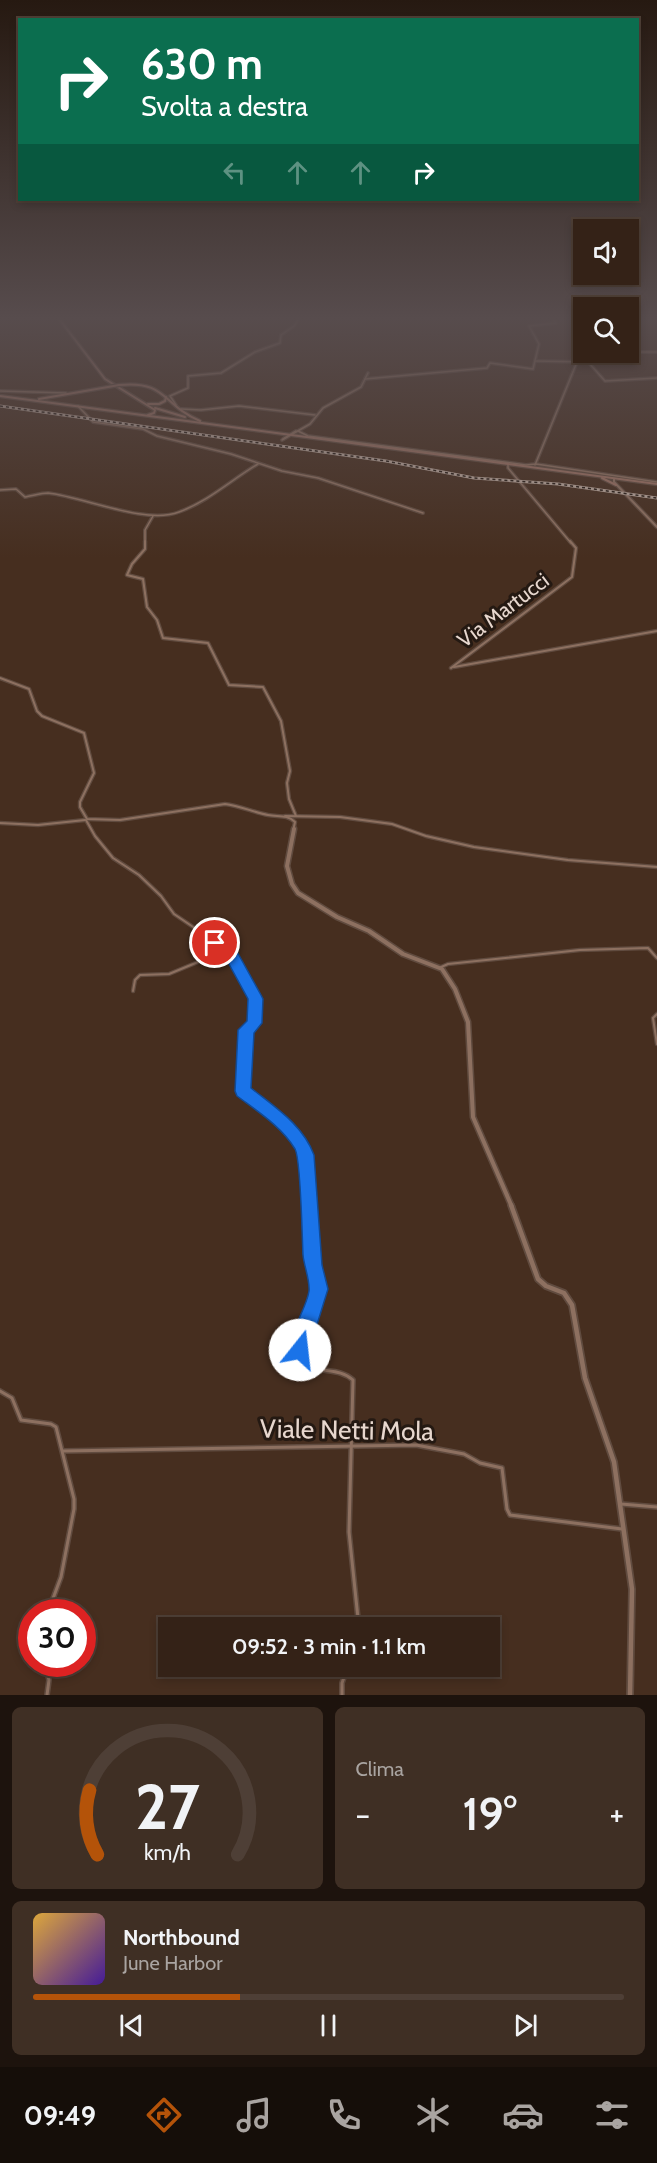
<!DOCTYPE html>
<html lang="it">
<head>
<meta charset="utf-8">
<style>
  :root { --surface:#342217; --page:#3f2f24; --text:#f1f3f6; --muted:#a9a4a1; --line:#4e3f36; --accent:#b45309 }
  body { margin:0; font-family:Cabin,sans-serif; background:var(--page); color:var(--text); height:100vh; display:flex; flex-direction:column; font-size:22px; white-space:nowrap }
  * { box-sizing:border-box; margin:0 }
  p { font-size:20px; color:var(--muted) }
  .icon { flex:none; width:33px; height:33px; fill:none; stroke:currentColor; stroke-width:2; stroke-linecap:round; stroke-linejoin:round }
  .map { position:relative; height:1695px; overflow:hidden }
  .panel { display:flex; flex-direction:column; gap:12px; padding:12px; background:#1d130d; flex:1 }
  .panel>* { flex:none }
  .hud { position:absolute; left:18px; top:18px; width:621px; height:183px; border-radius:0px; box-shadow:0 3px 9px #0003,0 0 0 2px var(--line); background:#0b6e4f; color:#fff; overflow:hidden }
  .controls { position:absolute; left:573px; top:219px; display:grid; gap:12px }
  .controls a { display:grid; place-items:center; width:66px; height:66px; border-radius:0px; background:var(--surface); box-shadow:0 3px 9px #0003,0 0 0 2px var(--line); font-size:30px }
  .speed { position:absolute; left:18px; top:1599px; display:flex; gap:12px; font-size:30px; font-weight:700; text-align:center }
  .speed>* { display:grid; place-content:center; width:78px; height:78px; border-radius:50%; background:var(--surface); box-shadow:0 3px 9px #0003,0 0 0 2px var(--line); line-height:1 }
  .speed .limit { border:9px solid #d22; background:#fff; color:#111 }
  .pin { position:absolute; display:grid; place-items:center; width:51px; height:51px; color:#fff; margin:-26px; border:3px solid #fff; border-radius:50%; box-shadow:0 2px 6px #0007 }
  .me { position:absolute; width:66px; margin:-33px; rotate:16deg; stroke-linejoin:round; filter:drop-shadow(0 0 4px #0008) }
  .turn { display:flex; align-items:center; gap:21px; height:126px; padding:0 24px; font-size:27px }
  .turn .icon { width:78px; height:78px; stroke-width:2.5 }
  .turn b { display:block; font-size:42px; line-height:51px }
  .lanes { display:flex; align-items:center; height:57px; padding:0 24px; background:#0003; justify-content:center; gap:30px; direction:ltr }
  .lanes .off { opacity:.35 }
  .big { font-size:45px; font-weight:600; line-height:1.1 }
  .panel .tile { flex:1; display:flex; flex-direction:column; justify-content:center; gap:9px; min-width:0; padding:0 21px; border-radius:9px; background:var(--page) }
  .panel .dial { align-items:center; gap:0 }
  .dial svg { height:156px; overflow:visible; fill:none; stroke:var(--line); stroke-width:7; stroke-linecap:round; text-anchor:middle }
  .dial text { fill:var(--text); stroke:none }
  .song { display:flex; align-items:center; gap:18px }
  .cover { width:72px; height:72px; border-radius:9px; background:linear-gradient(135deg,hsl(40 70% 55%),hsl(260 70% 35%)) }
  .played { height:6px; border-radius:3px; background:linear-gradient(90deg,var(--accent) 35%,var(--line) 35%) }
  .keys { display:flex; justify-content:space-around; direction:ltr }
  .heat { display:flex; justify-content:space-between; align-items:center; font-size:33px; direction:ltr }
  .panel .tiles { flex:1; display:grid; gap:12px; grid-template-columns:1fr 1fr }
  .tile:last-child { grid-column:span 2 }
  .trip { position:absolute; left:158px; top:1617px; width:342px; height:60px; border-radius:0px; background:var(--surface); box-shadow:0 3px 9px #0003,0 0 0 2px var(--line); font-weight:600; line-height:60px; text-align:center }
  .menu { display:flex; height:96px; justify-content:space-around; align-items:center; background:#150e09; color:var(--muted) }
  .menu .icon { width:42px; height:42px }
  .menu .selected { color:var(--accent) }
  .menu b { font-size:27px; color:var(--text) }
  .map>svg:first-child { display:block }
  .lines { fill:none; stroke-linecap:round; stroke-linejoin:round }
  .minor-far2-casing { stroke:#604b3f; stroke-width:4 }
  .minor-far1-casing { stroke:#604b3f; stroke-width:4.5 }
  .minor-casing { stroke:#604b3f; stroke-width:6 }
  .tertiary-far2-casing { stroke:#604b3f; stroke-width:4.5 }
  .tertiary-far1-casing { stroke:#604b3f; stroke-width:7 }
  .tertiary-casing { stroke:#604b3f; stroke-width:8 }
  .secondary-casing { stroke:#604b3f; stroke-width:4.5 }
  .minor-far2 { stroke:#8d7060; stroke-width:1.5 }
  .minor-far1 { stroke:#8d7060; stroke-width:2 }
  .minor { stroke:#8d7060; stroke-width:3 }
  .tertiary-far2 { stroke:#8d7060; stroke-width:2 }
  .tertiary-far1 { stroke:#8d7060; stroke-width:4 }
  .tertiary { stroke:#8d7060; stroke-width:4.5 }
  .secondary { stroke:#997062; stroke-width:2 }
  .rail-casing { stroke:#b9a79c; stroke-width:3 }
  .rail { stroke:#241912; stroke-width:1.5; stroke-dasharray:3; stroke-linecap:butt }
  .secondary-bridge-casing { stroke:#604b3f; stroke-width:4.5; stroke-linecap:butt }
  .secondary-bridge { stroke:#997062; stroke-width:2 }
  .route { fill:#1a73e8; stroke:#114b97; stroke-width:1.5 }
  .labels { text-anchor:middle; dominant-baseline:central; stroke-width:6; stroke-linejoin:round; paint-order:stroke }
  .street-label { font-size:21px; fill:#e7d7ce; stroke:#241912 }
  .near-street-label { font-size:26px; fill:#e7d7ce; stroke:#241912 }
</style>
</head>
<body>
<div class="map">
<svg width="657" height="1695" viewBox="0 0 657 1695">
  <rect width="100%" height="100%" fill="#462e1f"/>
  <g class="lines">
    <defs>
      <g id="minor-far2">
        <polyline points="611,352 581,354 605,381 657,378"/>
        <polyline points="628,352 657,352"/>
        <polyline points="535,361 587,362"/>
        <polyline points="365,379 487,368 490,363 533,369 539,344 529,326 556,323 554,320"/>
        <polyline points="0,391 66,393"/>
        <polyline points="176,405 170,396 188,388 188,376 221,373 255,352 280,343 281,335 294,326 298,320"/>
        <polyline points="78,406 93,422 143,429 157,436 231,454 282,471 318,478 423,513"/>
        <polyline points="181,409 201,410 239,406 315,415"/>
        <polyline points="298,431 308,436 526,465 536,464 657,482"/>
        <polyline points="283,439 296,431"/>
        <polyline points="282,440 310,424 323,408 361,387 368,373"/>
        <polyline points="508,464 508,468 571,543"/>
        <polyline points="535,465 577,362"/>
        <path d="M0,490L16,489L25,497C32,496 41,493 48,493C84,497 145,525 179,512C209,501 231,480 258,464"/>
        <polyline points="145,543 145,530 153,516"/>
      </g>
      <g id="minor-far1">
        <polyline points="145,541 145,549 132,564 127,575 143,579 147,607 157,620 163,638 208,643 229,685 263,687 281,721 290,771 287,783 289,799 296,816"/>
        <polyline points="454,667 657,631"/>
        <polyline points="451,668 572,577 576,548 570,541"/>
        <polyline points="285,816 340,817 392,824 426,836 474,847 568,860 657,867"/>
        <path d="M86,820L95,836L113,858L139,875L161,896L174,914L230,952L255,995L257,1007L254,1023L246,1030L243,1091C262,1106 299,1130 306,1154C310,1170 308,1190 309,1207"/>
        <polyline points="0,823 38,825 85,820"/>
        <polyline points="439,968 448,964 580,950 648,948 657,958"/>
        <polyline points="133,991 135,980 140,975 169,974 227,950"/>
        <polyline points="657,1014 653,1018 657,1044"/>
      </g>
      <g id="minor">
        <path d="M309,1205L313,1265L319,1289L312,1316L303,1333L300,1361C316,1375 338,1366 353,1380L349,1532L359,1628"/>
        <polyline points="0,1391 12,1398 21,1420 51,1424 56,1427 74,1499 74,1509 61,1577 48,1612"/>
        <polyline points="63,1451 416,1445 464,1454 480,1463 502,1468 507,1509 510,1515 622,1529"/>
        <polyline points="621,1504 657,1507"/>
        <polyline points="45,1664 49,1680 47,1695"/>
        <polyline points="342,1695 342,1683 348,1666"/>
      </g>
      <g id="tertiary-far2">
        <polyline points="614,479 614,482 657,527"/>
        <path d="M0,678L29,689L37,711L42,716L84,733L94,773L80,802V807L87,819L120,820L225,804C240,806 253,812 268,815C278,817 287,814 295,822L293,831"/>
      </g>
      <polyline id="tertiary-far1" points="294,829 287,866 292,884 298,893 337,917 369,931 403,954 442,969 455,989 468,1022 473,1117 512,1207"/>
      <polyline id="tertiary" points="511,1205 538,1279 546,1286 564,1293 572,1305 585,1378 614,1462 632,1589 630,1695"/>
      <g id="secondary">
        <polyline points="60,320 105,379 155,410 154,413 148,415"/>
        <path d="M119,385C167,380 162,405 200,421"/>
        <polyline points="0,396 657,484"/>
        <polyline points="39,399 108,387"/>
        <polyline points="148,404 159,404 165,401 166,397"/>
        <polyline points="155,408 185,417"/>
        <polyline points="602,478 616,485"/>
      </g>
    </defs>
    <!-- minor-far2 casing -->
    <use href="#minor-far2" class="minor-far2-casing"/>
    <!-- minor-far1 casing -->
    <use href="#minor-far1" class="minor-far1-casing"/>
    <!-- minor casing -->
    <use href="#minor" class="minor-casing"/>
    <!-- tertiary-far2 casing -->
    <use href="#tertiary-far2" class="tertiary-far2-casing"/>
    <!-- tertiary-far1 casing -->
    <use href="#tertiary-far1" class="tertiary-far1-casing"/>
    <!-- tertiary casing -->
    <use href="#tertiary" class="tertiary-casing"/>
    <!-- secondary casing -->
    <use href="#secondary" class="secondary-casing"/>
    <!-- minor-far2 -->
    <use href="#minor-far2" class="minor-far2"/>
    <!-- minor-far1 -->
    <use href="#minor-far1" class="minor-far1"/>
    <!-- minor -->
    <use href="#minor" class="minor"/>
    <!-- tertiary-far2 -->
    <use href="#tertiary-far2" class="tertiary-far2"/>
    <!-- tertiary-far1 -->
    <use href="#tertiary-far1" class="tertiary-far1"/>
    <!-- tertiary -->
    <use href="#tertiary" class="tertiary"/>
    <!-- secondary -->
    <use href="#secondary" class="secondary"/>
    <defs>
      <polyline id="rail" points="0,406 386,461 474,478 558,484 657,498"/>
    </defs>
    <!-- rail casing -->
    <use href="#rail" class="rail-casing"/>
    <!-- rail -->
    <use href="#rail" class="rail"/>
    <defs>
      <polyline id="secondary-bridge" points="108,387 119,385"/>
    </defs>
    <!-- secondary-bridge casing -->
    <use href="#secondary-bridge" class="secondary-bridge-casing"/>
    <!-- secondary-bridge -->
    <use href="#secondary-bridge" class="secondary-bridge"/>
  </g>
  <!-- sky -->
  <linearGradient id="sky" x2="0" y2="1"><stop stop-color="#261911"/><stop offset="0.57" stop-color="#574c4d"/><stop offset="1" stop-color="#574c4d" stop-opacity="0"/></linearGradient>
  <rect width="657" height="558" fill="url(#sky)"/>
  <!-- route -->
  <path class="route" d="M215,938L235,948L261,995L263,999L262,1023L254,1033L251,1088C276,1108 303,1125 314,1155L322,1265L328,1289L307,1357L300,1359L293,1357C284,1337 306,1312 309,1291C310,1280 304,1266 303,1255C302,1237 301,1160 295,1149C282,1127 257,1111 237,1096L235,1091L238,1030L247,1021L248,999L224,955L207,943Z"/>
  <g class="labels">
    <!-- street labels -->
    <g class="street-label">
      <text transform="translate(503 610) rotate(-37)">Via Martucci</text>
    </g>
    <!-- near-street labels -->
    <g class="near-street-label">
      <text transform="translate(347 1430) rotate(1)">Viale Netti Mola</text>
    </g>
  </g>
</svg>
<div class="controls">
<a><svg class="icon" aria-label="sound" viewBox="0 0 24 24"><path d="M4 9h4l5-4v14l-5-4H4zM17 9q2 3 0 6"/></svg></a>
<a><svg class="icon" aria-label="search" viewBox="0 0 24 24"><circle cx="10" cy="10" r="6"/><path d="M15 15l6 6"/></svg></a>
</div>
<div class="speed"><div class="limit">30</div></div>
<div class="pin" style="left:215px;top:943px;background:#d93025"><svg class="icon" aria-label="arrive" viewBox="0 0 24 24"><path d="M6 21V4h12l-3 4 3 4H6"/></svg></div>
<svg class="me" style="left:300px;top:1350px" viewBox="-20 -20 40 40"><circle r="19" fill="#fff"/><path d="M0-13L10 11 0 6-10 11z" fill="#1a73e8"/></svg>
<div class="trip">09:52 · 3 min · 1.1 km</div>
<div class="hud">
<div class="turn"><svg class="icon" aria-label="right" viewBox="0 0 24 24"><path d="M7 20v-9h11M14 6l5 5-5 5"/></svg><div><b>630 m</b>Svolta a destra</div></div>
<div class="lanes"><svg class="icon off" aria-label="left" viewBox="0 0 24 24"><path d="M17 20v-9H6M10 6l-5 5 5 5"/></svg><svg class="icon off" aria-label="ahead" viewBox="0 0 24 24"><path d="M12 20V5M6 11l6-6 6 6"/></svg><svg class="icon off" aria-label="ahead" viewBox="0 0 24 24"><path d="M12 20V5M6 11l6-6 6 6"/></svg><svg class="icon" aria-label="right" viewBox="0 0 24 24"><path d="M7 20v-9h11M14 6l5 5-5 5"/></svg></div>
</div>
</div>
<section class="panel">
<div class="tiles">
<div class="tile dial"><svg viewBox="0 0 100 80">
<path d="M14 69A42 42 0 1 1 86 69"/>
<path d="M14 69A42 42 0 0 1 10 36" stroke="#b45309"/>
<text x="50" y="56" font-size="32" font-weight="700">27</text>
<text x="50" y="72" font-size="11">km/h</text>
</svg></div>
<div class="tile"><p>Clima</p>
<div class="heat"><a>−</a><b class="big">19°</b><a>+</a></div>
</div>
<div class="tile">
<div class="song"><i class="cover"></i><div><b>Northbound</b><p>June Harbor</p></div></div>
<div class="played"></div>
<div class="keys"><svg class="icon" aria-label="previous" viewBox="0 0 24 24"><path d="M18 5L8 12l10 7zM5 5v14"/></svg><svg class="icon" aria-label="pause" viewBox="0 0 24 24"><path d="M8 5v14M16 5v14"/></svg><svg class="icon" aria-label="next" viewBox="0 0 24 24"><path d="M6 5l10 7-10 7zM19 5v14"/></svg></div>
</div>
</div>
</section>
<nav class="menu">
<b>09:49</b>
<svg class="icon selected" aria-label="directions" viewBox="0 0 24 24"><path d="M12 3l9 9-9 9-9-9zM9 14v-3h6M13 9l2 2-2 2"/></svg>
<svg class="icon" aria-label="music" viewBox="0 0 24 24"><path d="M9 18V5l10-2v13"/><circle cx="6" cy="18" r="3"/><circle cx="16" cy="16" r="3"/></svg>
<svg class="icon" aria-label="phone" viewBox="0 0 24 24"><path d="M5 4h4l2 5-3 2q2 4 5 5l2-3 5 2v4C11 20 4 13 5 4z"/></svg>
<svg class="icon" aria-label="climate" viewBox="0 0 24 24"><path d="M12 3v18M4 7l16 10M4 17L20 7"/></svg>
<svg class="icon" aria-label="car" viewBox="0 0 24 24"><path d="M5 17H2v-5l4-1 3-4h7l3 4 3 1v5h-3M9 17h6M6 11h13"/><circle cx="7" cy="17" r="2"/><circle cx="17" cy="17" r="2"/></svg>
<svg class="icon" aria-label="filters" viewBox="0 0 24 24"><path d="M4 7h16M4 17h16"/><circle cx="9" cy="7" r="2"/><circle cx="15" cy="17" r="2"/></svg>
</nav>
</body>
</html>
